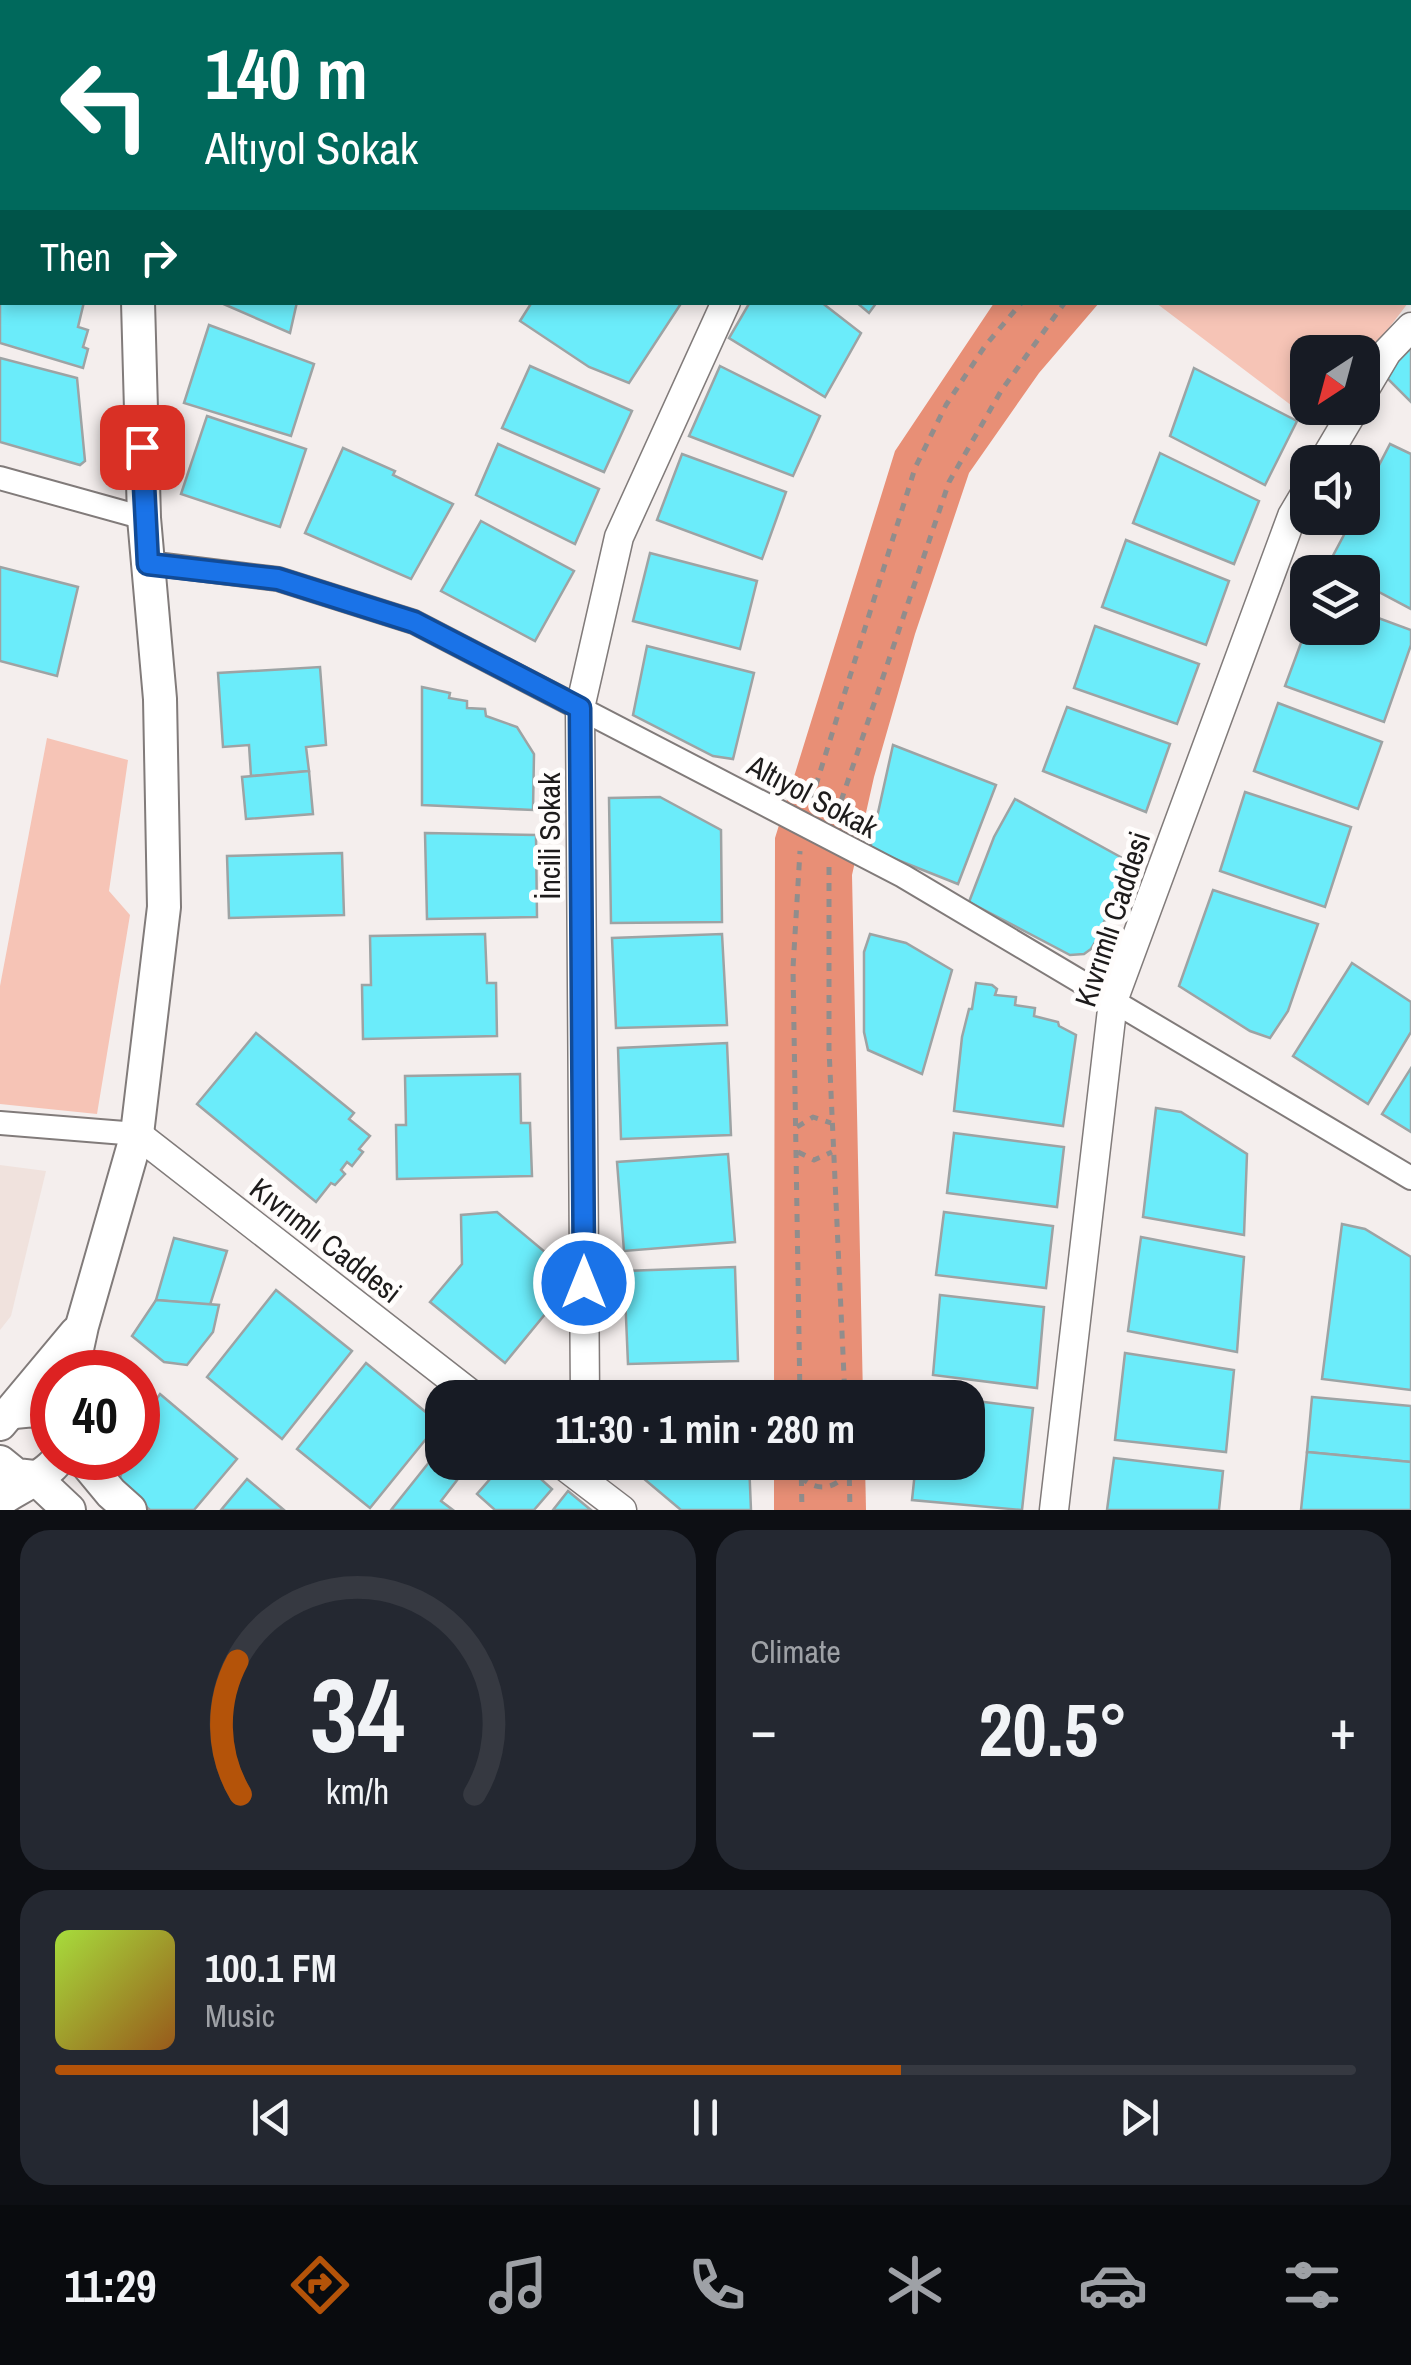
<!DOCTYPE html>
<html lang="en">
<head>
<meta charset="utf-8">
<style>
  :root { --surface:#171b24; --page:#242831; --text:#f1f3f6; --muted:#9ea1a6; --line:#363941; --accent:#b45309 }
  body { margin:0; font-family:"Archivo Narrow",sans-serif; background:var(--page); color:var(--text); height:100vh; display:flex; flex-direction:column; font-size:38px; white-space:nowrap }
  * { box-sizing:border-box; margin:0 }
  p { font-size:32px; color:var(--muted) }
  .icon { flex:none; width:55px; height:55px; fill:none; stroke:currentColor; stroke-width:2; stroke-linecap:round; stroke-linejoin:round }
  .map { position:relative; height:1510px; overflow:hidden }
  .drawer { display:flex; flex-direction:column; gap:20px; padding:20px; background:#0d0f14; flex:1 }
  .drawer>* { flex:none }
  .banner { position:absolute; left:0px; top:0px; width:1412px; height:305px; box-shadow:0 5px 15px #0003; background:#00695c; color:#fff; overflow:hidden }
  .needle { width:65px; rotate:216deg }
  .tools { position:absolute; left:1290px; top:335px; display:grid; gap:20px }
  .tools a { display:grid; place-items:center; width:90px; height:90px; border-radius:20px; background:var(--surface); box-shadow:0 5px 15px #0003; font-size:50px }
  .speed { position:absolute; left:30px; top:1350px; display:flex; gap:20px; font-size:50px; font-weight:700; text-align:center }
  .speed>* { display:grid; place-content:center; width:130px; height:130px; border-radius:50%; background:var(--surface); box-shadow:0 5px 15px #0003; line-height:1 }
  .speed .limit { border:15px solid #d22; background:#fff; color:#111 }
  .pin { position:absolute; display:grid; place-items:center; width:85px; height:85px; color:#fff; margin:-42px; border-radius:20px; box-shadow:0 5px 15px #0006 }
  .me { position:absolute; width:110px; margin:-55px; rotate:0deg; stroke-linejoin:round; filter:drop-shadow(0 0 8px #0008) }
  .turn { display:flex; align-items:center; gap:35px; height:210px; padding:0 40px; font-size:45px }
  .turn .icon { width:130px; height:130px; stroke-width:2.5 }
  .turn b { display:block; font-size:70px; line-height:85px }
  .then { display:flex; align-items:center; height:95px; padding:0 40px; background:#0003; gap:20px; font-size:38px }
  .big { font-size:75px; font-weight:700; line-height:1.1 }
  .drawer .card { flex:1; display:flex; flex-direction:column; justify-content:center; gap:15px; min-width:0; padding:0 35px; border-radius:30px; background:var(--page) }
  .drawer .dial { align-items:center; gap:0 }
  .dial svg { height:260px; overflow:visible; fill:none; stroke:var(--line); stroke-width:7; stroke-linecap:round; text-anchor:middle }
  .dial text { fill:var(--text); stroke:none }
  .song { display:flex; align-items:center; gap:30px }
  .cover { width:120px; height:120px; border-radius:15px; background:linear-gradient(135deg,hsl(80 70% 55%),hsl(30 70% 35%)) }
  .played { height:10px; border-radius:5px; background:linear-gradient(90deg,var(--accent) 65%,var(--line) 65%) }
  .keys { display:flex; justify-content:space-around; direction:ltr }
  .heat { display:flex; justify-content:space-between; align-items:center; font-size:55px; direction:ltr }
  .drawer .tiles { flex:1; display:grid; gap:20px; grid-template-columns:1fr 1fr }
  .card:last-child { grid-column:span 2 }
  .trip { position:absolute; left:425px; top:1380px; width:560px; height:100px; border-radius:30px; background:var(--surface); box-shadow:0 5px 15px #0003; font-weight:700; line-height:100px; text-align:center }
  .tabs { display:flex; height:160px; justify-content:space-around; align-items:center; background:#090b0e; color:var(--muted) }
  .tabs .icon { width:70px; height:70px }
  .tabs .active { color:var(--accent) }
  .tabs b { font-size:45px; color:var(--text) }
  .map>svg:first-child { display:block }
  .built { fill:#f0e2dd }
  .green { fill:#f6c4b6 }
  .forest { fill:#e88f76 }
  .building { fill:#6becfa; stroke:#9da3a4; stroke-width:2.5 }
  .lines { fill:none; stroke-linecap:round; stroke-linejoin:round }
  .minor-casing { stroke:#817b7a; stroke-width:26 }
  .tertiary-casing { stroke:#817b7a; stroke-width:31 }
  .secondary-casing { stroke:#817b7a; stroke-width:36 }
  .path { stroke:#918d8c; stroke-width:5; stroke-dasharray:8 8; stroke-linecap:butt }
  .minor { stroke:#fff; stroke-width:22 }
  .tertiary { stroke:#fff; stroke-width:28 }
  .secondary { stroke:#fff; stroke-width:32 }
  .route-casing { stroke:#114b97; stroke-width:25 }
  .route { stroke:#1a73e8; stroke-width:18 }
  .labels { text-anchor:middle; dominant-baseline:central; stroke-width:10; stroke-linejoin:round; paint-order:stroke }
  .street-label { font-size:30px; fill:#1d1b1b; stroke:#fffdfc }
</style>
</head>
<body>
<div class="map">
<svg width="1411" height="1510" viewBox="0 0 1411 1510">
  <rect width="100%" height="100%" fill="#f4eeed"/>
  <!-- built -->
  <polygon class="built" points="0,1165 46,1171 11,1316 0,1330"/>
  <!-- green -->
  <g class="green">
    <polygon points="1156,303 1408,303 1363,362 1362,352 1308,352 1308,408 1328,408 1316,424"/>
    <polygon points="47,738 128,760 109,891 130,915 97,1114 0,1104 0,986"/>
  </g>
  <!-- forest -->
  <g class="forest">
    <polygon points="994,303 1099,303 1039,373 969,473 915,634 874,777 852,875 863,1397 774,1398 775,838 895,451"/>
    <polygon points="774,1463 865,1463 866,1510 774,1510"/>
  </g>
  <!-- building -->
  <g class="building">
    <polygon points="0,0 31,2 2,2 2,72"/>
    <polygon points="469,0 590,0 467,2"/>
    <polygon points="764,0 899,0 762,2"/>
    <polygon points="0,254 2,302 84,302 78,327 88,330 83,347 88,349 83,368 0,343"/>
    <polygon points="219,302 297,302 290,333"/>
    <polygon points="532,302 682,302 629,383 589,367 520,321"/>
    <polygon points="750,302 821,302 861,333 825,397 729,338"/>
    <polygon points="856,302 877,302 869,313"/>
    <polygon points="209,325 314,364 291,436 184,403"/>
    <polygon points="1411,348 1411,402 1384,375"/>
    <polygon points="0,358 77,378 85,461 80,465 0,442"/>
    <polygon points="530,366 632,411 604,472 502,428"/>
    <polygon points="720,366 820,416 793,476 689,436"/>
    <polygon points="1194,368 1297,421 1265,485 1170,436"/>
    <polygon points="207,416 306,449 280,527 181,494"/>
    <polygon points="498,444 599,489 575,544 476,495"/>
    <polygon points="1390,444 1411,454 1411,609 1362,583 1362,572 1342,572 1328,565 1353,518 1362,518 1362,498"/>
    <polygon points="343,448 395,471 393,475 453,504 411,579 305,533"/>
    <polygon points="1160,453 1259,501 1234,564 1133,523"/>
    <polygon points="682,454 786,492 762,559 657,520"/>
    <polygon points="481,521 574,571 535,641 441,591"/>
    <polygon points="1126,540 1229,581 1206,645 1102,607"/>
    <polygon points="650,553 757,581 740,649 633,621"/>
    <polygon points="0,567 78,587 57,676 0,661"/>
    <polygon points="1362,612 1411,630 1411,645 1384,722 1285,686 1308,624 1308,628 1362,628"/>
    <polygon points="1095,626 1199,664 1177,724 1074,688"/>
    <polygon points="647,646 754,673 733,759 713,756 633,715"/>
    <polygon points="320,667 326,745 306,747 309,771 251,776 249,745 223,747 218,673"/>
    <polygon points="422,687 450,693 449,698 467,701 467,708 485,709 486,716 517,727 534,754 533,810 422,805"/>
    <polygon points="1278,703 1382,742 1358,809 1254,771"/>
    <polygon points="1067,707 1170,744 1146,812 1043,771"/>
    <polygon points="893,745 996,785 958,884 870,849"/>
    <polygon points="309,771 313,814 246,819 242,777"/>
    <polygon points="1245,792 1351,827 1325,907 1220,871"/>
    <polygon points="660,797 721,830 722,922 611,923 609,798"/>
    <polygon points="1015,799 1126,860 1099,936 1091,949 1084,954 1070,955 969,902 994,837"/>
    <polygon points="425,833 536,835 537,917 427,919"/>
    <polygon points="342,853 344,915 229,918 227,856"/>
    <polygon points="1213,890 1318,924 1288,1011 1270,1038 1250,1031 1179,986"/>
    <polygon points="485,934 487,983 496,983 497,1036 363,1039 362,985 371,985 370,936"/>
    <polygon points="722,934 727,1025 616,1028 612,938"/>
    <polygon points="870,934 906,943 952,970 922,1074 868,1050 864,1032 864,952"/>
    <polygon points="1352,963 1411,1002 1411,1032 1368,1104 1293,1056"/>
    <polygon points="976,983 992,985 997,989 995,995 1016,997 1015,1005 1035,1008 1034,1016 1058,1022 1059,1026 1076,1035 1063,1126 954,1111 962,1037 969,1009 972,1009"/>
    <polygon points="256,1033 354,1113 349,1119 370,1136 359,1149 363,1152 352,1166 347,1162 341,1170 345,1174 335,1185 331,1183 316,1202 197,1104"/>
    <polygon points="727,1043 731,1135 621,1139 618,1048"/>
    <polygon points="1411,1068 1411,1132 1382,1114"/>
    <polygon points="520,1074 521,1123 530,1123 532,1176 397,1179 396,1125 406,1125 405,1076"/>
    <polygon points="1156,1108 1181,1112 1247,1154 1244,1235 1143,1217"/>
    <polygon points="954,1133 1064,1147 1057,1207 947,1193"/>
    <polygon points="728,1154 735,1242 624,1251 617,1162"/>
    <polygon points="497,1212 545,1252 546,1313 505,1363 430,1302 462,1264 461,1215"/>
    <polygon points="944,1212 1053,1226 1046,1288 936,1275"/>
    <polygon points="1342,1224 1365,1229 1411,1257 1411,1390 1322,1379"/>
    <polygon points="1141,1237 1244,1257 1237,1352 1128,1331"/>
    <polygon points="174,1238 227,1251 210,1305 156,1300"/>
    <polygon points="735,1267 738,1361 628,1364 624,1271"/>
    <polygon points="276,1290 352,1351 282,1439 207,1377"/>
    <polygon points="940,1295 1044,1307 1037,1388 933,1375"/>
    <polygon points="156,1300 219,1305 213,1332 187,1365 164,1362 132,1336"/>
    <polygon points="1125,1353 1234,1370 1226,1452 1115,1440"/>
    <polygon points="366,1363 439,1423 370,1508 297,1449"/>
    <polygon points="745,1390 745,1398 634,1398 633,1393"/>
    <polygon points="160,1394 237,1459 194,1510 150,1510 118,1483 127,1458 138,1458 138,1426"/>
    <polygon points="1312,1397 1411,1406 1411,1462 1307,1452"/>
    <polygon points="968,1400 1033,1408 1022,1510 912,1500 916,1462 968,1462"/>
    <polygon points="442,1446 442,1462 471,1462 441,1501 453,1510 391,1510"/>
    <polygon points="1307,1452 1411,1462 1411,1510 1301,1510"/>
    <polygon points="1114,1458 1223,1471 1219,1510 1107,1510"/>
    <polygon points="472,1462 495,1462 486,1473"/>
    <polygon points="505,1462 522,1462 552,1489 534,1510 495,1510 477,1494"/>
    <polygon points="637,1462 749,1462 751,1510 681,1510 637,1473"/>
    <polygon points="247,1479 284,1510 221,1510"/>
    <polygon points="568,1491 591,1510 553,1510"/>
  </g>
  <g class="lines">
    <defs>
      <g id="minor">
        <polyline points="317,0 321,2"/>
        <polyline points="0,478 144,518"/>
        <polyline points="148,563 278,579 414,622 903,876 1411,1178"/>
        <polyline points="0,1123 137,1134"/>
      </g>
      <g id="tertiary">
        <polyline points="1090,0 1094,2"/>
        <polyline points="933,2 935,0"/>
        <polyline points="0,123 2,124"/>
        <polyline points="1410,206 1411,207"/>
        <polyline points="1362,394 1387,352 1411,327"/>
        <polyline points="1323,462 1355,408"/>
        <polyline points="137,1134 476,1398"/>
        <polyline points="585,1398 580,708 619,537 726,302"/>
        <polyline points="559,1462 622,1510"/>
        <polyline points="1054,1510 1113,1001 1292,516 1308,489"/>
      </g>
      <g id="secondary">
        <polyline points="199,2 200,0"/>
        <polyline points="72,1372 82,1326 137,1134 164,907 160,699 144,518 138,302"/>
        <polyline points="14,1412 35,1410 52,1419"/>
        <polyline points="0,1424 76,1333"/>
        <polyline points="82,1458 111,1493 130,1510"/>
        <polyline points="0,1462 16,1475 34,1477 69,1510"/>
        <path d="M0,1500C18,1488 48,1475 59,1458"/>
      </g>
    </defs>
    <!-- minor casing -->
    <use href="#minor" class="minor-casing"/>
    <!-- tertiary casing -->
    <use href="#tertiary" class="tertiary-casing"/>
    <!-- secondary casing -->
    <use href="#secondary" class="secondary-casing"/>
    <!-- path -->
    <g class="path">
      <polyline points="1281,2 1283,0"/>
      <polyline points="1335,2 1337,0"/>
      <polyline points="811,801 915,468 946,405 985,346 1022,302"/>
      <polyline points="836,816 949,482 1001,391 1065,302"/>
      <polyline points="829,867 829,1049 845,1398"/>
      <polyline points="797,1127 813,1117 831,1123"/>
      <polyline points="798,1152 814,1160 832,1152"/>
      <polyline points="800,1398 793,968 800,851"/>
      <polyline points="801,1462 802,1510"/>
      <polyline points="849,1462 850,1510"/>
      <path d="M801,1477C817,1493 837,1489 849,1470"/>
    </g>
    <!-- minor -->
    <use href="#minor" class="minor"/>
    <!-- tertiary -->
    <use href="#tertiary" class="tertiary"/>
    <!-- secondary -->
    <use href="#secondary" class="secondary"/>
  </g>
  <g class="lines">
    <defs>
      <polyline id="route" points="142,447 148,564 278,579 414,622 580,708 584,1283"/>
    </defs>
    <!-- route casing -->
    <use href="#route" class="route-casing"/>
    <!-- route -->
    <use href="#route" class="route"/>
  </g>
  <g class="labels">
    <!-- street labels -->
    <g class="street-label">
      <text transform="translate(813 796) rotate(28)">Altıyol Sokak</text>
      <text transform="translate(549 836) rotate(-90)">İncili Sokak</text>
      <text transform="translate(1112 919) rotate(-72)">Kıvrımlı Caddesi</text>
      <text transform="translate(326 1240) rotate(38)">Kıvrımlı Caddesi</text>
    </g>
  </g>
</svg>
<div class="tools">
<a><svg class="needle" viewBox="-14 -14 28 28"><path d="M0-13l5 13h-10z" fill="#e53935"/><path d="M0 13l5-13h-10z" fill="#9ea1a6"/></svg></a>
<a><svg class="icon" aria-label="sound" viewBox="0 0 24 24"><path d="M4 9h4l5-4v14l-5-4H4zM17 9q2 3 0 6"/></svg></a>
<a><svg class="icon" aria-label="layers" viewBox="0 0 24 24"><path d="M12 4l9 5-9 5-9-5zM3 14l9 5 9-5"/></svg></a>
</div>
<div class="speed"><div class="limit">40</div></div>
<div class="pin" style="left:142px;top:447px;background:#d93025"><svg class="icon" aria-label="arrive" viewBox="0 0 24 24"><path d="M6 21V4h12l-3 4 3 4H6"/></svg></div>
<svg class="me" style="left:584px;top:1283px" viewBox="-20 -20 40 40"><circle r="17" fill="#1a73e8" stroke="#fff" stroke-width="3"/><path d="M0-11L8 9 0 5-8 9z" fill="#fff"/></svg>
<div class="trip">11:30 · 1 min · 280 m</div>
<div class="banner">
<div class="turn"><svg class="icon" aria-label="left" viewBox="0 0 24 24"><path d="M17 20v-9H6M10 6l-5 5 5 5"/></svg><div><b>140 m</b>Altıyol Sokak</div></div>
<div class="then">Then<svg class="icon" aria-label="right" viewBox="0 0 24 24"><path d="M7 20v-9h11M14 6l5 5-5 5"/></svg></div>
</div>
</div>
<section class="drawer">
<div class="tiles">
<div class="card dial"><svg viewBox="0 0 100 80">
<path d="M14 69A42 42 0 1 1 86 69"/>
<path d="M14 69A42 42 0 0 1 13 28" stroke="#b45309"/>
<text x="50" y="56" font-size="32" font-weight="700">34</text>
<text x="50" y="72" font-size="11">km/h</text>
</svg></div>
<div class="card"><p>Climate</p>
<div class="heat"><a>−</a><b class="big">20.5°</b><a>+</a></div>
</div>
<div class="card">
<div class="song"><i class="cover"></i><div><b>100.1 FM</b><p>Music</p></div></div>
<div class="played"></div>
<div class="keys"><svg class="icon" aria-label="previous" viewBox="0 0 24 24"><path d="M18 5L8 12l10 7zM5 5v14"/></svg><svg class="icon" aria-label="pause" viewBox="0 0 24 24"><path d="M8 5v14M16 5v14"/></svg><svg class="icon" aria-label="next" viewBox="0 0 24 24"><path d="M6 5l10 7-10 7zM19 5v14"/></svg></div>
</div>
</div>
</section>
<nav class="tabs">
<b>11:29</b>
<svg class="icon active" aria-label="directions" viewBox="0 0 24 24"><path d="M12 3l9 9-9 9-9-9zM9 14v-3h6M13 9l2 2-2 2"/></svg>
<svg class="icon" aria-label="music" viewBox="0 0 24 24"><path d="M9 18V5l10-2v13"/><circle cx="6" cy="18" r="3"/><circle cx="16" cy="16" r="3"/></svg>
<svg class="icon" aria-label="phone" viewBox="0 0 24 24"><path d="M5 4h4l2 5-3 2q2 4 5 5l2-3 5 2v4C11 20 4 13 5 4z"/></svg>
<svg class="icon" aria-label="climate" viewBox="0 0 24 24"><path d="M12 3v18M4 7l16 10M4 17L20 7"/></svg>
<svg class="icon" aria-label="car" viewBox="0 0 24 24"><path d="M5 17H2v-5l4-1 3-4h7l3 4 3 1v5h-3M9 17h6M6 11h13"/><circle cx="7" cy="17" r="2"/><circle cx="17" cy="17" r="2"/></svg>
<svg class="icon" aria-label="filters" viewBox="0 0 24 24"><path d="M4 7h16M4 17h16"/><circle cx="9" cy="7" r="2"/><circle cx="15" cy="17" r="2"/></svg>
</nav>
</body>
</html>
